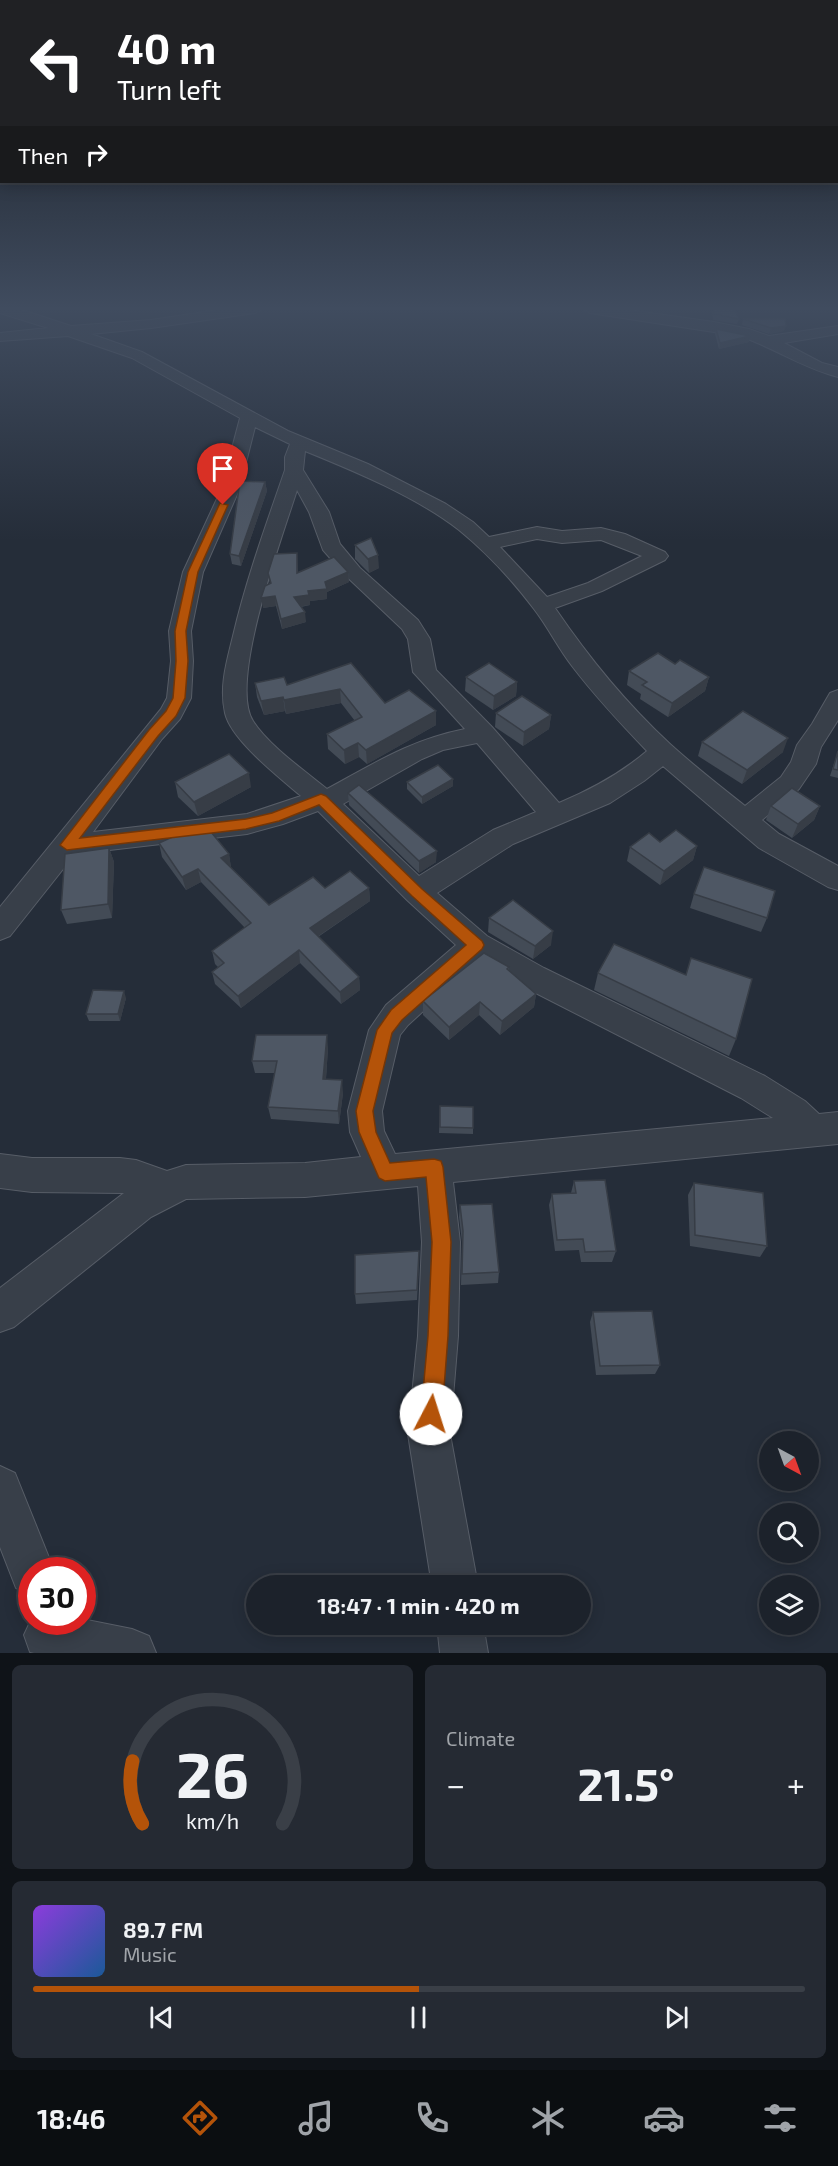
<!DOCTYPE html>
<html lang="en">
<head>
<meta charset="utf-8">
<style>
  :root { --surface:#1c222b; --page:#252a33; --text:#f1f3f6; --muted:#a0a4a9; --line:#3a3f47; --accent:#b45309 }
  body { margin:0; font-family:"Exo 2",sans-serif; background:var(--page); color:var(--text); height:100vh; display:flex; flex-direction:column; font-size:22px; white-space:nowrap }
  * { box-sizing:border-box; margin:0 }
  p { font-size:20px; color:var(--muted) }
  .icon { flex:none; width:33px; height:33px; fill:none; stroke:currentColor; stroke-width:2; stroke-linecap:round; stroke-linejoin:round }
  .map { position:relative; height:1653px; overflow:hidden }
  .panel { display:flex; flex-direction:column; gap:12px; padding:12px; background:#0f1318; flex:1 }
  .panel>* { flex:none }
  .guide { position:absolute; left:0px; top:0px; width:838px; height:183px; box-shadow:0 3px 15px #0003,0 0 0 2px var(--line); background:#202124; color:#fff; overflow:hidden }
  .needle { width:39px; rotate:139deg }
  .tools { position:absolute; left:759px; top:1431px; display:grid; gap:12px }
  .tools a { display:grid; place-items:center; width:60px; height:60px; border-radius:50%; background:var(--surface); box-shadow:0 3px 15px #0003,0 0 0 2px var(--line); font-size:30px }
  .speed { position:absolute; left:18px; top:1557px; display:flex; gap:12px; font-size:30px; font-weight:700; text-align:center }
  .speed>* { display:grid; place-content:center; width:78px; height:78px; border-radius:50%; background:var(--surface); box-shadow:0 3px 15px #0003,0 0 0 2px var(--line); line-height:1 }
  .speed .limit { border:9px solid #d22; background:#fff; color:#111 }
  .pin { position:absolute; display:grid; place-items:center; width:51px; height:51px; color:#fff; margin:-62px -26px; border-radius:50% 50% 50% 0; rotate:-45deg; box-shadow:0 0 6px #0007 }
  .pin .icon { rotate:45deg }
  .me { position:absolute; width:66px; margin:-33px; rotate:5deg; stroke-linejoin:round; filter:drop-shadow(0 0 4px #0008) }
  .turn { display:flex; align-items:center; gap:21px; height:126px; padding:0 18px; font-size:27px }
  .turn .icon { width:78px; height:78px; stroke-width:2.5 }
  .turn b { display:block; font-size:42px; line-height:51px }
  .then { display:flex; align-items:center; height:57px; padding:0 18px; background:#0003; gap:12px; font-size:22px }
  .big { font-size:45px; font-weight:700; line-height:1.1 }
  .panel .widget { flex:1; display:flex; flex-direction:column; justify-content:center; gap:9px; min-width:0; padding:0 21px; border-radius:9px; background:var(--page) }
  .panel .dial { align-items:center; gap:0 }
  .dial svg { height:156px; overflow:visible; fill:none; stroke:var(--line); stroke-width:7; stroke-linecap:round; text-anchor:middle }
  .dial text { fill:var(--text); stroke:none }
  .song { display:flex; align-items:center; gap:18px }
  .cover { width:72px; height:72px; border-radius:9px; background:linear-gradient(135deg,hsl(270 70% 55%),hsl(210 70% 35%)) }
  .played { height:6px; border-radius:3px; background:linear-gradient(90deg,var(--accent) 50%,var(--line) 50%) }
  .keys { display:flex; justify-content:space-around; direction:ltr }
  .heat { display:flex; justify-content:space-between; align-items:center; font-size:33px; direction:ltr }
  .panel .tiles { flex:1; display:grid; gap:12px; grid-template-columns:1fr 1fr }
  .widget:last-child { grid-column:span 2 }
  .trip { position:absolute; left:246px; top:1575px; width:345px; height:60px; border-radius:30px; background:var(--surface); box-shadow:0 3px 15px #0003,0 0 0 2px var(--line); font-weight:700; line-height:60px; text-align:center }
  .tabs { display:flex; height:96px; justify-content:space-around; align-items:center; background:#0b0e11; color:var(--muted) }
  .tabs .icon { width:42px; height:42px }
  .tabs .selected { color:var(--accent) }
  .tabs b { font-size:27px; color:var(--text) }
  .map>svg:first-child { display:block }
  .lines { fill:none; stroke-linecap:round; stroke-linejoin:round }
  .minor-casing { stroke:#575d67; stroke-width:2 }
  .minor { fill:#383f49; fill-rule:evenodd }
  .wall { fill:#434b56 }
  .shaded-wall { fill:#373d46 }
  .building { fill:#4e5764; stroke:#373d46; stroke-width:1.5 }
  .route { fill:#b45309; stroke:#753606; stroke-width:1.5 }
</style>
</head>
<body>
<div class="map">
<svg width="838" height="1653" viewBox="0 0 838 1653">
  <rect width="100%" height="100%" fill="#252d39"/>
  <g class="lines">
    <defs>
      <g id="minor">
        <path d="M0,309L22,310L71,326L151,320L224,309H262L255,313L151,328L91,334L142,352L288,431L368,464L446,504L473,522L489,537L537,527L562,531L601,528L625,534L665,552L668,556L665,560L602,591L555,608C589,658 626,703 670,744C694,766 720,786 745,806L781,777L791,762L797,745L812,724L830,693L838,690V720L821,747L816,764L799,789L762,820L779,834L838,866V890L828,887L759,848L663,766L644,781L610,803L513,844L437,893L487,936L544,968L765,1076L805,1101L819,1114L838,1112V1144L453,1182L460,1242L458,1336L450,1434L478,1586H432L408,1434L418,1336L422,1242L418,1186L305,1197L186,1199L151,1217L14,1327L0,1332V1288L124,1193L32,1192L0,1188V1154L32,1158H120L136,1160L167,1171L186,1165L305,1163L361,1157L350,1132L348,1111L369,1030L386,1005L456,945L407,900L318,811L283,824L247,834L75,854L10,936L0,940V907L161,709L167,698L171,661L169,631L183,572L221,490L240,418L132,358L68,336L0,341V333L48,328L0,313ZM255,427L290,444L285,457V470C266,525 246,580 233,636C227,661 219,686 225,713C231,740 280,778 301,796L247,814L93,832L162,739L180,719L191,698L193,661L191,631L203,572L239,490ZM305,451C354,471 417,497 459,530C486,552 513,581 534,609C548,627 558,648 572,666C595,696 621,724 647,751C620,774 592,789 559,803L492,727L436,670L430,639L418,620L360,568L340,544L329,512L303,470ZM297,490L309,512L323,550L346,576L402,629L408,639L413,672L465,729C410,740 375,763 327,789C305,771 268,745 253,721C228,682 283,535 297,490ZM537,539L562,543L601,540L642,556L588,583L547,597L500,547ZM477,743L536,812L493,830L419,876L343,804L422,759L443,750ZM478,961L522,986L741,1098L773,1118L395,1154L384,1131L382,1111L400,1035L408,1025Z"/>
        <path d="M583,309H622L714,322L749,329L769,336L838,326V334L784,343L822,363L838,367V377C803,368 774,348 740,336L590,313Z"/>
        <polygon points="0,1466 15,1473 54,1570 32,1570 32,1594 16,1588 0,1547"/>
        <polygon points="32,1618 32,1622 82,1622 82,1619 132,1629 149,1636 156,1653 34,1653 30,1652 24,1635"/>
        <polygon points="437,1624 483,1624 488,1653 440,1653"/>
      </g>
    </defs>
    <!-- minor casing -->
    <use href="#minor" class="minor-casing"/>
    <!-- minor -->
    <use href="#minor" class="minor"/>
  </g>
  <!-- wall -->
  <g class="wall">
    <polygon points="713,309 735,309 739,319 737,324 713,320 712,312"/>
    <polygon points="743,319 784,331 769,334 742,325"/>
    <polygon points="716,329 749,342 719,349 715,334"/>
    <polygon points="265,482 267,491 241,566 232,564 230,554"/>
    <polygon points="355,545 379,568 369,573 355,559"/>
    <polygon points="297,553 298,572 348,572 349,582 327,592 327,599 310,601 310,605 301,607 306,622 282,629 276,606 263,608 270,584 268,573"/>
    <polygon points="351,663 385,703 436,711 436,725 367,764 359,757 345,764 328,749 327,734 355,721 341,703 286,714 285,711 264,715 257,697 255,683 287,685"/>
    <polygon points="675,664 709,677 705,691 668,717 640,699 641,694 627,685 629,671"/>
    <polygon points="466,677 517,682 516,696 493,710 465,691"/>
    <polygon points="496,713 551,715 549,729 523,746 495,727"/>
    <polygon points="702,742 783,752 742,784 698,756"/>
    <polygon points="838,751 838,778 830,776"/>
    <polygon points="175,782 251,787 198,816 178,797"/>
    <polygon points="407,782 453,786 422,804 407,789"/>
    <polygon points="348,793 436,862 419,873 349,805"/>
    <polygon points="771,806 820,806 814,820 792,838 766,820"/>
    <polygon points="660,842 697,846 693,860 660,885 627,861 630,847"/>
    <polygon points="159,843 229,854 231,868 269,905 325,888 369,888 370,901 318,937 359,977 360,990 341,1004 300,963 241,1008 215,984 212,972 218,967 215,964 212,951 245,928 201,882 186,890 162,857"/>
    <polygon points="109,848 114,862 112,918 67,924 61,910"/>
    <polygon points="694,894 767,918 761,932 690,908"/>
    <polygon points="489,918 551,945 533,959 488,932"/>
    <polygon points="509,967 509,971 536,994 534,1007 500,1035 479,1015 449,1040 423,1015 423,1001"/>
    <polygon points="598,973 686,975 736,1039 729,1056 594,990"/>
    <polygon points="126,998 120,1021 89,1021 86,1014"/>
    <polygon points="328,1048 326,1079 343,1093 339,1124 271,1119 268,1107 275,1073 255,1073 252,1061"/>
    <polygon points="440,1106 473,1128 473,1134 439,1133"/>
    <polygon points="574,1181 616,1251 612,1262 581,1262 579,1250 555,1251 549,1205 552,1194 571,1193"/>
    <polygon points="694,1183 767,1246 760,1257 690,1246 688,1195"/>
    <polygon points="460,1205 499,1272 498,1283 461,1285 462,1242 459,1217"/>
    <polygon points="419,1262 417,1300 356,1304 355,1294"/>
    <polygon points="593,1312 660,1365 655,1374 596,1375 590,1322"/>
  </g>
  <!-- shaded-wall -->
  <g class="shaded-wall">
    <polygon points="786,326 784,331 769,334 771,328"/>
    <polygon points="750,336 749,342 719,349 720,343"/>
    <polygon points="265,482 267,491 241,566 239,556"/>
    <polygon points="378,555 379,568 369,573 368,559"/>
    <polygon points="348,572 349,582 327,592 327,599 310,601 310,605 296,607 294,597 325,582"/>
    <polygon points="275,596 276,606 263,608 261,598"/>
    <polygon points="305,612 306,622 282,629 281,619"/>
    <polygon points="709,677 705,691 668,717 672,703"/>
    <polygon points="517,682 516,696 493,710 494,696"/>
    <polygon points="340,689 341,703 286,714 284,700"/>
    <polygon points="283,697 285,711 264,715 261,701"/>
    <polygon points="436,711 436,725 367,764 366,750"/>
    <polygon points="551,715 549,729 523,746 524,732"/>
    <polygon points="788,738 783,752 742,784 747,770"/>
    <polygon points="358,743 359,757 345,764 344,750"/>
    <polygon points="249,773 251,787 198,816 194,802"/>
    <polygon points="453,779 453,786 422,804 422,797"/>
    <polygon points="820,806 814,820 792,838 798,824"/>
    <polygon points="697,846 693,860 660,885 664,871"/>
    <polygon points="109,848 114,862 112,918 108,904"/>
    <polygon points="437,851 436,862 419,873 419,861"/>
    <polygon points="229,854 231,868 221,858"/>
    <polygon points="198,869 201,882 186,890 182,877"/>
    <polygon points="369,888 370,901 311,941 310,928"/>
    <polygon points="553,931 551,945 533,959 535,946"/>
    <polygon points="299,950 300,963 241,1008 238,996"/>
    <polygon points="359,977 360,990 341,1004 340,992"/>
    <polygon points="124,991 126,998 120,1021 118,1014"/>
    <polygon points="536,994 534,1007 500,1035 502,1021"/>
    <polygon points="480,1002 479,1015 449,1040 449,1027"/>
    <polygon points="327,1035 328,1048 325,1092 323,1079"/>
    <polygon points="342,1080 343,1093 339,1124 338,1111"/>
  </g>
  <!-- building -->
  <g class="building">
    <polygon points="713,309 735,309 739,319 714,314"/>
    <polygon points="743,319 785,319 786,326 771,328"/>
    <polygon points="716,329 750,336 720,343"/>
    <polygon points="240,481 265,482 239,556 230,554"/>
    <polygon points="371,538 378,555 368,559 355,545"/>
    <polygon points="297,553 297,573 334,557 348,572 325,582 327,589 308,591 309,595 294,597 305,612 281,619 275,596 261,598 265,586 271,583 268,573 274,554"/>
    <polygon points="658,653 675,664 680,660 709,677 672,703 642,685 647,682 629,671"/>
    <polygon points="351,663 385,703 409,690 436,711 366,750 358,743 344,750 327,734 362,717 340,689 284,700 283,697 261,701 255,683 284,677 287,685"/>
    <polygon points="489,663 517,682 494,696 466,677"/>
    <polygon points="522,696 551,715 524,732 496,713"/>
    <polygon points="743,711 788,738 747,770 702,742"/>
    <polygon points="838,751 838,770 833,769"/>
    <polygon points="229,754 249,773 194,802 175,782"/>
    <polygon points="438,765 453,779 422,797 407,782"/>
    <polygon points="359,785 437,851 419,861 348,793"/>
    <polygon points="792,788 820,806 798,824 771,806"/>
    <polygon points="207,827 229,854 221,858 269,905 313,877 325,888 350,871 369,888 310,928 359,977 340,992 299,950 238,996 212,972 224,963 212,951 251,923 198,869 182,877 159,843 188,830"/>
    <polygon points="676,830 697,846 664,871 630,847 649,833 660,842"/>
    <polygon points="109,848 108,904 61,910 65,854"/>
    <polygon points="704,867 775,891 767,918 694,894"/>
    <polygon points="513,900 553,931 535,946 489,918"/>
    <polygon points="614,944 686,975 691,958 752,979 736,1039 598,973"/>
    <polygon points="484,953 509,967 507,969 536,994 502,1021 480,1002 449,1027 423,1001"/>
    <polygon points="93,990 124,991 118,1014 86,1014"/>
    <polygon points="256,1035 327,1035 323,1079 342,1080 338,1111 268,1107 277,1061 252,1061"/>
    <polygon points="440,1106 473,1107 473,1128 440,1127"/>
    <polygon points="605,1180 616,1251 585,1252 583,1239 557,1240 552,1194 576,1193 574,1181"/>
    <polygon points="694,1183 763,1193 767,1246 695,1235"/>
    <polygon points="492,1204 499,1272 462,1274 463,1231 460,1205"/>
    <polygon points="419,1251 417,1290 355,1294 355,1255"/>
    <polygon points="652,1311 660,1365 600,1366 593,1312"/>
  </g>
  <!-- sky -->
  <linearGradient id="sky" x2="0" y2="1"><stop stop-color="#14191f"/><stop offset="0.57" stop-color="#404c5f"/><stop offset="1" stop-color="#404c5f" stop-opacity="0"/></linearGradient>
  <rect width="838" height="541" fill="url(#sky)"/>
  <!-- route -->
  <polygon class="route" points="220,503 228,505 198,572 186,631 188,661 185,698 176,716 158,736 80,838 246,819 272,813 321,794 326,796 422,889 482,941 484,945 482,949 402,1020 392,1033 373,1111 376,1132 390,1163 434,1159 441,1161 443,1167 451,1242 448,1336 442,1414 439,1421 431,1425 424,1421 421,1414 428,1336 432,1242 426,1177 385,1181 379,1178 359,1132 356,1111 377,1030 391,1010 466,945 412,896 319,805 279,821 246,829 67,850 60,845 149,730 166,711 173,698 176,661 175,631 188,572"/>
</svg>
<div class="tools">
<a><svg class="needle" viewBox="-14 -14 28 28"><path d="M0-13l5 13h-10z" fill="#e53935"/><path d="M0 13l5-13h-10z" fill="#a0a4a9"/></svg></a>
<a><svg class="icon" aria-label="search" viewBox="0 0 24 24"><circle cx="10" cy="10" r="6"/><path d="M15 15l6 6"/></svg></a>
<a><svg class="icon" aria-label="layers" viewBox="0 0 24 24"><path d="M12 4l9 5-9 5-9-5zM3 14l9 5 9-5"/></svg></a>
</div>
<div class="speed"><div class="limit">30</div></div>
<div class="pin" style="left:223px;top:505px;background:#d93025"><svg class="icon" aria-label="arrive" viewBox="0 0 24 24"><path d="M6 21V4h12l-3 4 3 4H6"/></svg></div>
<svg class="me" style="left:431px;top:1414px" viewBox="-20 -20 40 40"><circle r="19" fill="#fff"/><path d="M0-13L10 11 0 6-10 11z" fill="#b45309"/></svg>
<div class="trip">18:47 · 1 min · 420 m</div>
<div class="guide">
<div class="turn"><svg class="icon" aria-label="left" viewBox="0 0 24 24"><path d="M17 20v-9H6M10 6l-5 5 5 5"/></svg><div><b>40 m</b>Turn left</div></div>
<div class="then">Then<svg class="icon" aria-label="right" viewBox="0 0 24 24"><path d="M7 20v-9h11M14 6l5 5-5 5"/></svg></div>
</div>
</div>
<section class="panel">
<div class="tiles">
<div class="widget dial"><svg viewBox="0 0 100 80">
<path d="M14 69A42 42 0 1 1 86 69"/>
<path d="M14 69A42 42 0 0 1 9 37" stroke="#b45309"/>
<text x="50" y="56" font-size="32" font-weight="700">26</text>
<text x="50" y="72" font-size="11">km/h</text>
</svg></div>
<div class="widget"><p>Climate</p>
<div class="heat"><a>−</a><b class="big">21.5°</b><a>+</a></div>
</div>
<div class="widget">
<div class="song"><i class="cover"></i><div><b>89.7 FM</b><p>Music</p></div></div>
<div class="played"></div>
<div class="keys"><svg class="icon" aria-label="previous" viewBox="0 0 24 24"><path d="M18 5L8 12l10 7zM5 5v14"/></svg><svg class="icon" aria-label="pause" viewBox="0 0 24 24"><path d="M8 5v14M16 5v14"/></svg><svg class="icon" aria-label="next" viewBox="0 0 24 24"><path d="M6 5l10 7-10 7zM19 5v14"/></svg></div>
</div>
</div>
</section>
<nav class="tabs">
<b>18:46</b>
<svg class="icon selected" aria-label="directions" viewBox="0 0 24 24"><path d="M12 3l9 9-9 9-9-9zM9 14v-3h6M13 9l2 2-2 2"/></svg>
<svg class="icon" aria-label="music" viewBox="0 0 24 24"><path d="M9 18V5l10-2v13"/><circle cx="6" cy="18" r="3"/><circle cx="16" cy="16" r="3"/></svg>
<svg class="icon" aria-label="phone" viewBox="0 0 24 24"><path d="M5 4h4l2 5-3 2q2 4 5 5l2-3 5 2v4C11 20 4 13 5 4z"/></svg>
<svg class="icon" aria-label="climate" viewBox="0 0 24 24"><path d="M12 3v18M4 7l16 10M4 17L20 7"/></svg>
<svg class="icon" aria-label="car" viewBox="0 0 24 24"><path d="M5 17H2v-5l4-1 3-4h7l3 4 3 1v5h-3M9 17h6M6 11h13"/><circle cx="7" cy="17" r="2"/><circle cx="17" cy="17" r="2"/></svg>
<svg class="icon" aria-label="filters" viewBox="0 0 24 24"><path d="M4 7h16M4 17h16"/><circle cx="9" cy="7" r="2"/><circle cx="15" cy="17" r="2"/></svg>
</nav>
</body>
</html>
